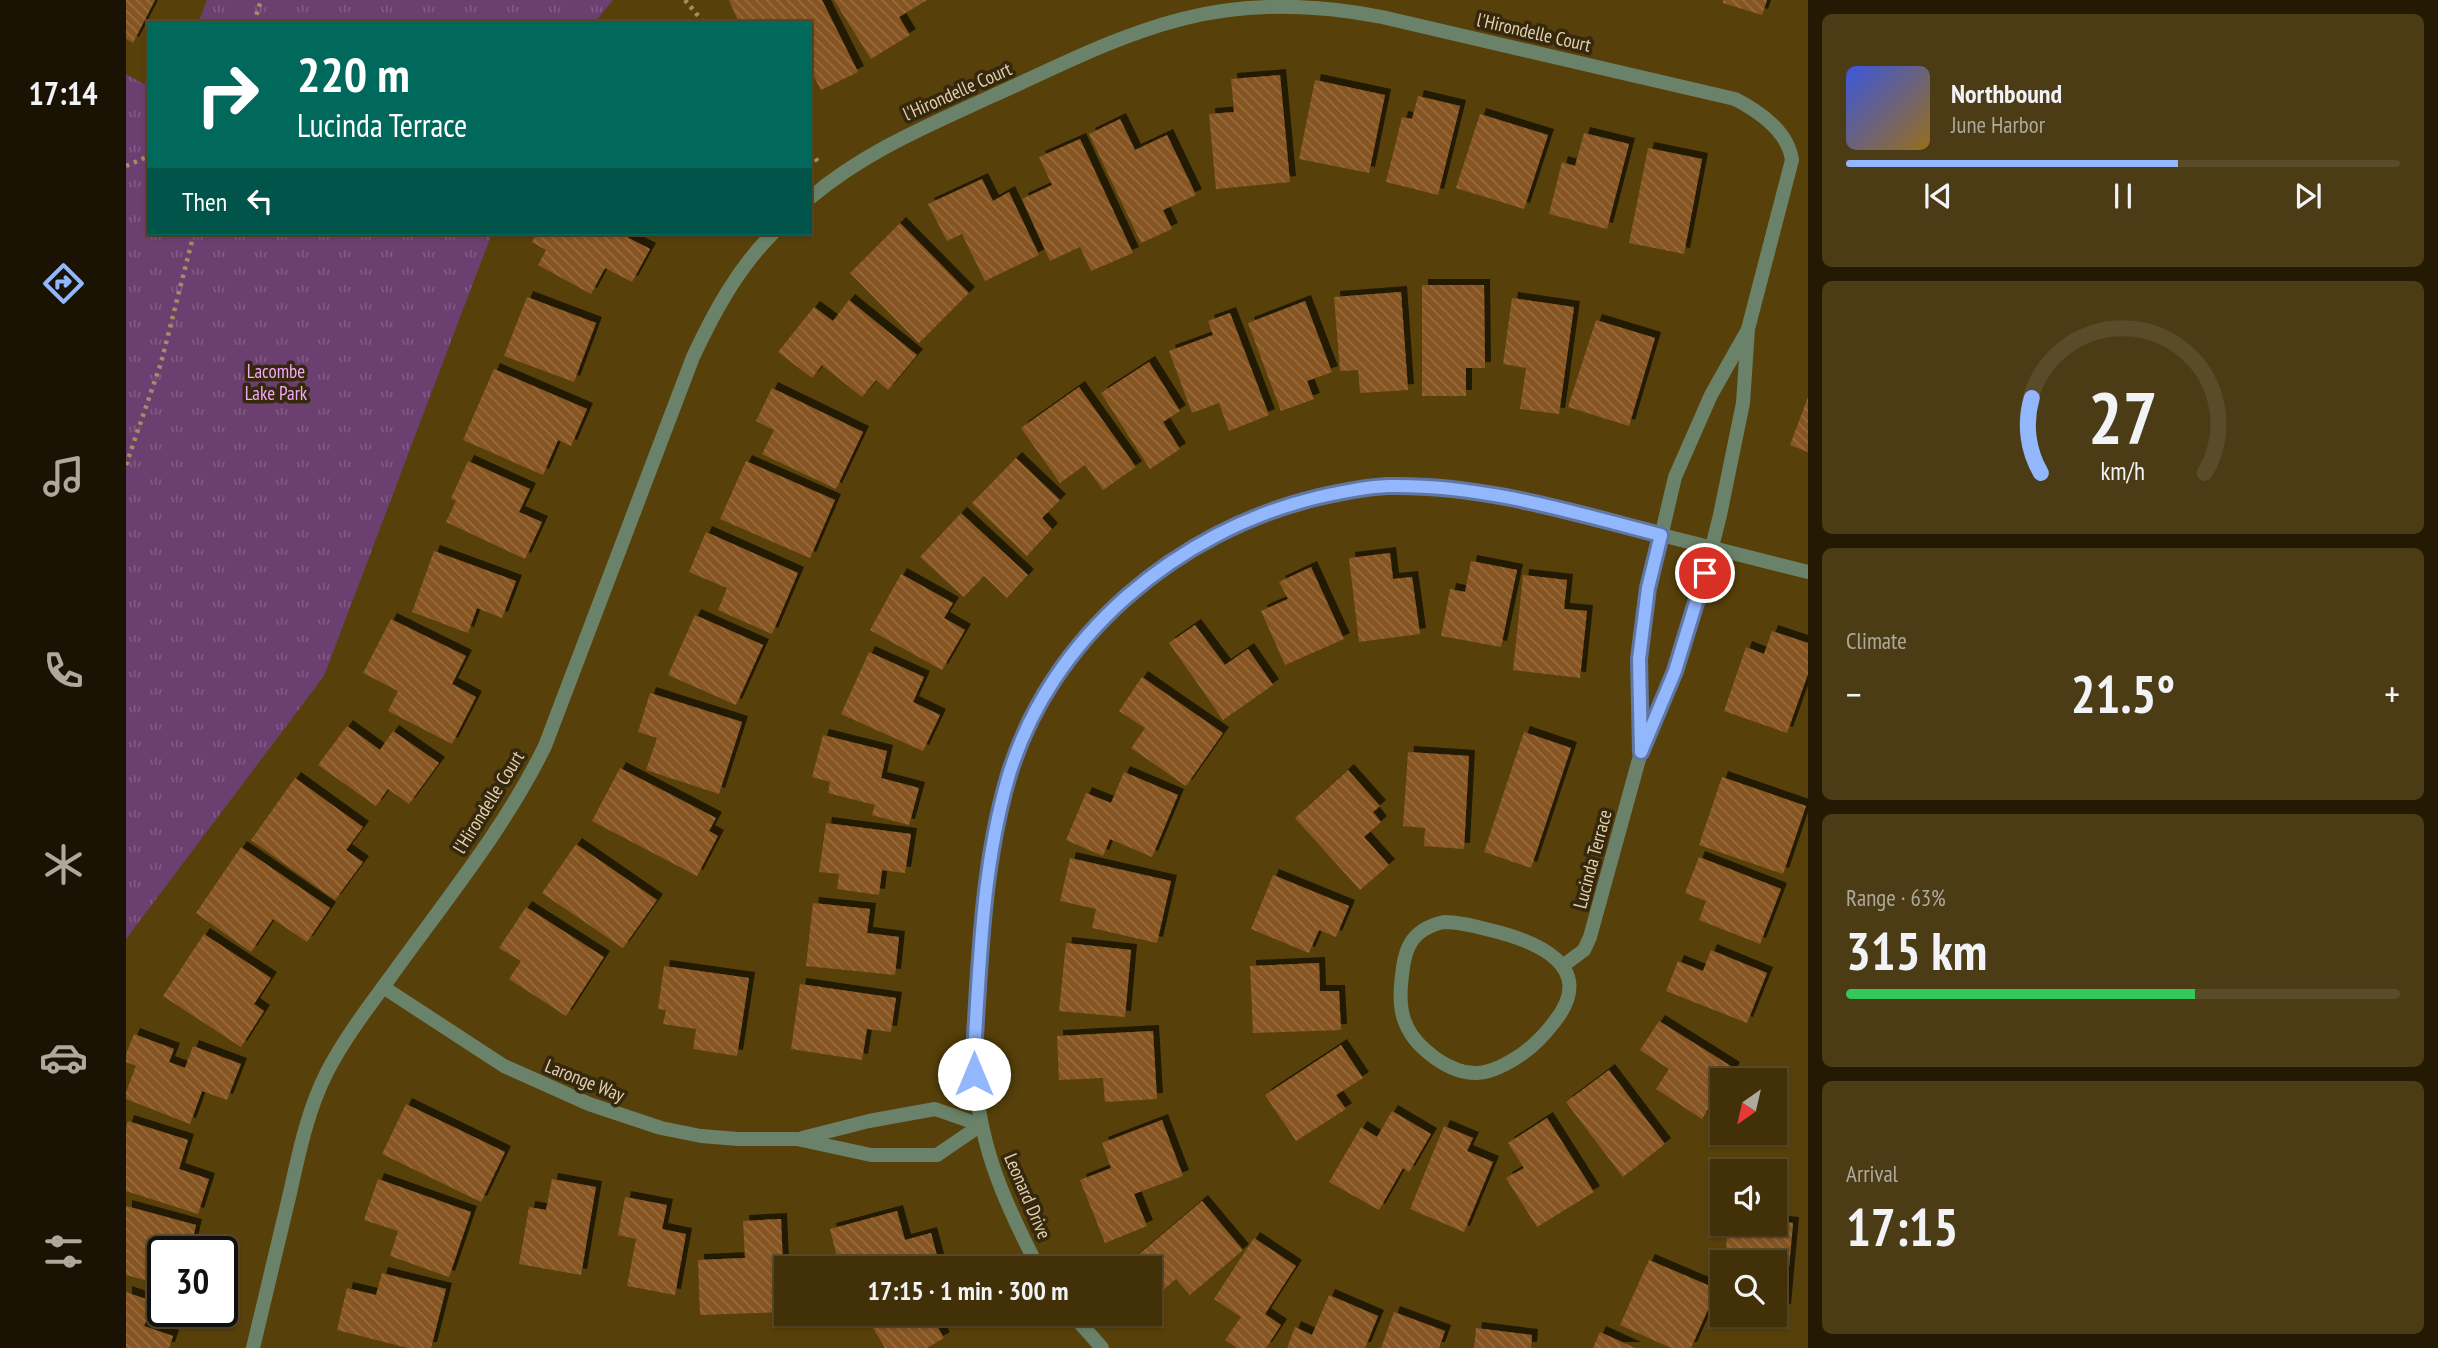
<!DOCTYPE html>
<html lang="en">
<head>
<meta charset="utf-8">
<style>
  :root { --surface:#413008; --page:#4c3c16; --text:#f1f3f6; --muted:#aea99c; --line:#5a4b29; --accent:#93b7fd }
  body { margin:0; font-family:"PT Sans Narrow",sans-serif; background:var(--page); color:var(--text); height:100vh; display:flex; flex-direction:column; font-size:26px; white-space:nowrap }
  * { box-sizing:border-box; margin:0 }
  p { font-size:23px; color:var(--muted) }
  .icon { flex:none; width:38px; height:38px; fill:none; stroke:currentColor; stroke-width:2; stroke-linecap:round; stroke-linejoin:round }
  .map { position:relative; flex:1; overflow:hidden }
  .drawer { display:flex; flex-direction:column; gap:14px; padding:14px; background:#241a04; width:630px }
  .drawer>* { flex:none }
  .hud { position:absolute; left:21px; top:21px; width:665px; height:214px; border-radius:0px; box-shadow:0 2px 5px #0004,0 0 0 2px var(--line); background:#00695c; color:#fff; overflow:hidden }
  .needle { width:46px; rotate:214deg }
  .fabs { position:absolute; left:1584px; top:1068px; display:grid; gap:14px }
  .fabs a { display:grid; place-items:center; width:77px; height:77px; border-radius:0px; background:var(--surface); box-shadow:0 2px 5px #0004,0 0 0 2px var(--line); font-size:35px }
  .speed { position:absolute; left:21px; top:1236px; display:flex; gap:14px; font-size:35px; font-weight:700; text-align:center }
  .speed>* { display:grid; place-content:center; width:91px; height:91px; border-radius:50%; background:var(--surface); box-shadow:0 2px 5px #0004,0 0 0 2px var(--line); line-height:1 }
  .speed .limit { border:4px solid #111; border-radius:10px; background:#fff; color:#111 }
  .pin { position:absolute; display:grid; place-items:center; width:60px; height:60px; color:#fff; margin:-30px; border:4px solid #fff; border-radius:50%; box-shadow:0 2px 7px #0007 }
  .me { position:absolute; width:77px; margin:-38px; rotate:0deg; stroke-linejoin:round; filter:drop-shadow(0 0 5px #0008) }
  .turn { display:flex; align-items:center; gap:24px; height:147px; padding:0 35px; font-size:32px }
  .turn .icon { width:91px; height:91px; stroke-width:2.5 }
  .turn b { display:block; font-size:49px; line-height:60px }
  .then { display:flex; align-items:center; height:66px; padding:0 35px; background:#0003; gap:14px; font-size:26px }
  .big { font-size:52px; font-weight:600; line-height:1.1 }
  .drawer .card { flex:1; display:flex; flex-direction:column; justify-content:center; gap:10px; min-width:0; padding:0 24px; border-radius:10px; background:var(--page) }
  .drawer .dial { align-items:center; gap:0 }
  .dial svg { height:182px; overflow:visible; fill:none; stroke:var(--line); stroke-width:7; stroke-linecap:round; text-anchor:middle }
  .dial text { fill:var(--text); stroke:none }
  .song { display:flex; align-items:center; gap:21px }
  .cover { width:84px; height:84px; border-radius:10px; background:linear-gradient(135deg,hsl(230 70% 55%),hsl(40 70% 35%)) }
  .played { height:7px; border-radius:4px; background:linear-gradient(90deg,var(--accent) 60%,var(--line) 60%) }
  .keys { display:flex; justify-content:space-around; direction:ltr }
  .heat { display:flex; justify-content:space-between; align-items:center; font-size:38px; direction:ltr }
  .charge { height:10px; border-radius:5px; background:linear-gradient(90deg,#34c759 63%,var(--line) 0) }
  .trip { position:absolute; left:648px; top:1256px; width:388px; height:70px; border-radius:0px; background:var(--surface); box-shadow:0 2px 5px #0004,0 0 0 2px var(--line); font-weight:600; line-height:70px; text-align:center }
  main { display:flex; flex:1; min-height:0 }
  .tabs { display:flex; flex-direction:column; width:126px; justify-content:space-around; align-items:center; background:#1a1303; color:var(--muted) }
  .tabs .icon { width:49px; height:49px }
  .tabs .selected { color:var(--accent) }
  .tabs b { font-size:32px; color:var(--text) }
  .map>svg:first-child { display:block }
  .park { fill:url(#park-tufts) }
  .building { fill:url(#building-back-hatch); filter:url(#shadow) }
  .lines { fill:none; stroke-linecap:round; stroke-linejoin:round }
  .path { stroke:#a18e64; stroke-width:4.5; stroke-dasharray:3.5 5; stroke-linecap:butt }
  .minor { stroke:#6a8269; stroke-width:14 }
  .route-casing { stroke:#6077a4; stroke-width:18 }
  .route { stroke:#93b7fd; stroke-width:12 }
  .labels { text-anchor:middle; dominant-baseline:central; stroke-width:7; stroke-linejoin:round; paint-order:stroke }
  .street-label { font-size:19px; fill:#e1d1b1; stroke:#35280d }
  .park-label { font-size:19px; fill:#f3a9fb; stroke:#35280d }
</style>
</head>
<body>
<main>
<nav class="tabs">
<b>17:14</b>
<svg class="icon selected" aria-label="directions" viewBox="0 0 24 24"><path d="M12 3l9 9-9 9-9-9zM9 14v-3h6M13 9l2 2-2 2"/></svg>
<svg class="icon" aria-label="music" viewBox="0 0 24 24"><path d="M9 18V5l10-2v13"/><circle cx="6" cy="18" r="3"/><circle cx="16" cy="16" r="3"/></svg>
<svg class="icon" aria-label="phone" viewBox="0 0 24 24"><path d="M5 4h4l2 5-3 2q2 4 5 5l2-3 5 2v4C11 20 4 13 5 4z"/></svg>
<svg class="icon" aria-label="climate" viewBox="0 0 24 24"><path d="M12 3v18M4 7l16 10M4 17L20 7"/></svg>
<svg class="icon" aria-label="car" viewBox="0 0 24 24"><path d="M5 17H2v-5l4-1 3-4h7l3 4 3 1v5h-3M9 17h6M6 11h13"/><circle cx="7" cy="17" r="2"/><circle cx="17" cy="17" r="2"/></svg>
<svg class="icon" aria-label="filters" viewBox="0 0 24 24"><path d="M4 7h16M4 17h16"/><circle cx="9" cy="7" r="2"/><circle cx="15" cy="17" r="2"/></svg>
</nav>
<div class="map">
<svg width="1682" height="1348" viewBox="0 0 1682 1348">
  <defs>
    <pattern id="park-tufts" width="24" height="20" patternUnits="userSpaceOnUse" patternTransform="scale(1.75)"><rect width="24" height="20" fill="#6c3f71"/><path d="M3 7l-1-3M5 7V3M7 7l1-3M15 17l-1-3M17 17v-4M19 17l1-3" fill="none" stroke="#815a83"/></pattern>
    <pattern id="building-back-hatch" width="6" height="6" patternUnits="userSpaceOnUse" patternTransform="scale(1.75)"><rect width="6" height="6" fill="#865522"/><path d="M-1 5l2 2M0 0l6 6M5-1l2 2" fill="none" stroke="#976c40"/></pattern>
    <filter id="shadow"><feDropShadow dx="6" dy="-6" stdDeviation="0" flood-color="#0009"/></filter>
  </defs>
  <rect width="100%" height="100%" fill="#57400a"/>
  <!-- park -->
  <g class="park">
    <polygon points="81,0 487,0 468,23 72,23"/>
    <polygon points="0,74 23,87 23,233 366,233 198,676 0,939"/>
  </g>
  <!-- building -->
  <g class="building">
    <polygon points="0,0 29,0 7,43 0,39"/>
    <polygon points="603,0 696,0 732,72 695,90 684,69 684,23 613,23"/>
    <polygon points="708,0 801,0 773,17 784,35 745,59"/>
    <polygon points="1597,0 1641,0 1636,15 1597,3"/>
    <polygon points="1154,75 1164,182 1090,189 1083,114 1108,112 1105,79"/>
    <polygon points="1189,80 1259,95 1243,173 1173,159"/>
    <polygon points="1292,96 1334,106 1312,195 1260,182 1276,117 1286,119"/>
    <polygon points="1354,114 1422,135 1398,209 1330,188"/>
    <polygon points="994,119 1009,150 1041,135 1070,195 1037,210 1046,229 1015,243 963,134"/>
    <polygon points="1458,133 1503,144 1481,229 1423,214 1436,162 1449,166"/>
    <polygon points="954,139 1007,253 965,271 954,247 924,261 896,199 926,185 913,157"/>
    <polygon points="1522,148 1576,159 1558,254 1503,243"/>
    <polygon points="856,179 867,201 883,192 913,255 859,281 836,234 821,241 802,204"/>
    <polygon points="774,223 843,293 793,343 724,273"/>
    <polygon points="411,233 493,233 524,249 506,282 479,268 465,294 412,265 420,250 406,242"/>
    <polygon points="1296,285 1358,285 1359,368 1340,368 1340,396 1296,396"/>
    <polygon points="1275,292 1282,390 1234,393 1232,370 1214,371 1208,297"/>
    <polygon points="401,297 470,323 448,382 378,356"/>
    <polygon points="1386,298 1448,307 1433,414 1394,409 1400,368 1377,364"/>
    <polygon points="723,300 791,355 762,390 750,380 736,397 696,365 686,378 652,352 688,307 707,321"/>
    <polygon points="1179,301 1206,372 1181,381 1188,399 1155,411 1122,323"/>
    <polygon points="1104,313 1143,415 1103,431 1093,403 1066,413 1043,351 1087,335 1082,321"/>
    <polygon points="1470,320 1529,338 1503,426 1442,407"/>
    <polygon points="1023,362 1054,411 1037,422 1054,449 1024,469 975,393"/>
    <polygon points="368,369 461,409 445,446 432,440 417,475 337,440"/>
    <polygon points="953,387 1010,467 977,490 959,465 934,483 895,428"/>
    <polygon points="646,388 737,432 710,489 636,454 648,430 630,421"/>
    <polygon points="1682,397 1682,452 1664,445"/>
    <polygon points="890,458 934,500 916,518 926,529 901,556 846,503"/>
    <polygon points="342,461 404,489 393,512 416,522 399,559 320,522 330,501 325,498"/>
    <polygon points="620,461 709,500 684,558 594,519"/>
    <polygon points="835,513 902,575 881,598 858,576 838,597 794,557"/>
    <polygon points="580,532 672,573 646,634 592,610 601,588 563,572"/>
    <polygon points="308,551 390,581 376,618 351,608 342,633 286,612"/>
    <polygon points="1264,553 1267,579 1286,577 1294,634 1233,642 1223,558"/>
    <polygon points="1345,561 1391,570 1375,647 1315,636 1324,589 1339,592"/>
    <polygon points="1185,567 1218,639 1159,665 1135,611 1162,599 1153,582"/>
    <polygon points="775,574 827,603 818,618 839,630 816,670 744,630"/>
    <polygon points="1397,575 1441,580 1438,609 1461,611 1454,678 1387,670"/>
    <polygon points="569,615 637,645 610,705 542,675"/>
    <polygon points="265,619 340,656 326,684 350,697 326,744 262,711 272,691 237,673"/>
    <polygon points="1069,625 1099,665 1122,649 1147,685 1097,720 1043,643"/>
    <polygon points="1646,631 1682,643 1682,674 1661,733 1598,711 1620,647 1638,654"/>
    <polygon points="743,652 798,677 787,702 814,715 797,751 715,714"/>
    <polygon points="1016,677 1097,733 1060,786 1005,748 1019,728 993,711"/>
    <polygon points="524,693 616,722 593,794 520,770 531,738 512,732"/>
    <polygon points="221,726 254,750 267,731 313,763 283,804 262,789 250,806 192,765"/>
    <polygon points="1398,732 1445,748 1405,868 1358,852"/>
    <polygon points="697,735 761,751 755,778 793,788 783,825 746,815 749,805 702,793 704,782 686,777"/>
    <polygon points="1282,752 1343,756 1338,849 1298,846 1299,828 1277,826"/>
    <polygon points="494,768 590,818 583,831 592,836 571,876 466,821"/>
    <polygon points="1222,770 1254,806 1247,812 1255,822 1238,837 1263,865 1234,890 1169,818"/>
    <polygon points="998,772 1052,795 1026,857 984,839 977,856 940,840 960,793 985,803"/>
    <polygon points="1596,777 1680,806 1657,874 1573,845"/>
    <polygon points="169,778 237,827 220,850 237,862 209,900 125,840"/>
    <polygon points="700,823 785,834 779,873 756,870 753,895 711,889 713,874 693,872"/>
    <polygon points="450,844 531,900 497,948 416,893"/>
    <polygon points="115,847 204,908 181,942 147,919 125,952 70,913"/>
    <polygon points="1573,857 1655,889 1634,944 1573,920 1580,901 1559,893"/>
    <polygon points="944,858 1045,881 1031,943 966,928 970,909 934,901"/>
    <polygon points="1147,875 1223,906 1210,937 1193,930 1183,953 1125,929"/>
    <polygon points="687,903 744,909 741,933 773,937 769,975 680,966"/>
    <polygon points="400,907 478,957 440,1016 383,979 395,961 373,948"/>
    <polygon points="78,934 145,978 128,1004 138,1011 115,1047 37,996"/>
    <polygon points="940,943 1005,950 999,1017 933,1011"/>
    <polygon points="1585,950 1641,973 1621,1023 1540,991 1552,961 1577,971"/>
    <polygon points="1193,963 1194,991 1213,991 1215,1030 1127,1033 1124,966"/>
    <polygon points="538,966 623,978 611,1056 567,1049 570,1029 537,1024 540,1010 532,1009"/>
    <polygon points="674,984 770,998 765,1032 741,1029 736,1060 665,1049"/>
    <polygon points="1533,1021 1608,1068 1601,1080 1596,1080 1596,1087 1576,1119 1530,1089 1543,1069 1514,1050"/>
    <polygon points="1027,1031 1031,1099 979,1102 977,1078 933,1080 931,1036"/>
    <polygon points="8,1034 48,1049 43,1062 59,1068 67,1046 115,1064 101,1100 76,1091 64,1124 0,1099 0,1092 10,1066 0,1062 0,1054"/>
    <polygon points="1215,1045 1237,1078 1210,1095 1220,1109 1170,1141 1139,1095"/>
    <polygon points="1483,1070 1539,1144 1497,1177 1440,1102"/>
    <polygon points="280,1104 379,1152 355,1202 256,1154"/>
    <polygon points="1266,1111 1305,1134 1283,1172 1277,1168 1253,1210 1203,1182 1235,1127 1251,1137"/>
    <polygon points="1421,1118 1468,1192 1411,1227 1380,1178 1398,1168 1382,1143"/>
    <polygon points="1036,1120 1057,1176 1008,1194 1021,1226 979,1243 954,1180 985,1168 976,1143"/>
    <polygon points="2,1121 62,1140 53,1169 83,1179 72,1214 0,1191 0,1128"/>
    <polygon points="1318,1126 1347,1138 1341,1151 1367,1162 1338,1232 1284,1209"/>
    <polygon points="252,1179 345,1212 323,1277 264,1256 272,1231 238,1220"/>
    <polygon points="426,1179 470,1187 455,1275 393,1264 403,1207 420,1210"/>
    <polygon points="499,1197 541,1205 536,1229 560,1234 549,1295 501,1286 510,1239 492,1235"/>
    <polygon points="1076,1201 1117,1250 1064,1295 1050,1279 1028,1298 1024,1294 1024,1269 1003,1269 1000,1265"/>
    <polygon points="0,1206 70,1225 64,1251 37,1251 37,1255 29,1253 22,1281 0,1275"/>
    <polygon points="771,1211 779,1240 805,1233 814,1267 807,1269 714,1269 704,1229"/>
    <polygon points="655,1219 659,1312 574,1315 572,1260 619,1258 617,1221"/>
    <polygon points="1648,1221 1667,1223 1659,1310 1648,1309 1648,1262 1599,1262 1602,1223 1648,1223"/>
    <polygon points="1128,1238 1170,1266 1139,1314 1155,1325 1140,1348 1111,1348 1099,1340 1115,1317 1088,1299"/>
    <polygon points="1523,1260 1591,1289 1565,1348 1545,1348 1494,1325"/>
    <polygon points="256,1273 320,1289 305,1348 282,1348 211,1330 221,1288 250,1295"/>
    <polygon points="0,1292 28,1302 18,1326 47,1336 43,1348 0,1348"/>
    <polygon points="1203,1295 1252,1316 1239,1348 1161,1348 1169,1327 1186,1335"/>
    <polygon points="1268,1312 1319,1331 1313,1348 1255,1348"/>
    <polygon points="748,1314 831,1314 811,1326 818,1338 801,1348 759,1348 741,1318"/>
    <polygon points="1350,1328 1406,1335 1405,1348 1348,1348"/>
    <polygon points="1474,1332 1509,1348 1467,1348"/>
  </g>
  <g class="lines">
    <!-- path -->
    <g class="path">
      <polyline points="559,0 578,23"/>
      <polyline points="128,23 135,0"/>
      <polyline points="684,152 693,163"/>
      <polyline points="0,166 23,156"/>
      <polyline points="0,465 35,363 68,233"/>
    </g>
    <!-- minor -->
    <g class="minor">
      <path d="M684,198C738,152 801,126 864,97C927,69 989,36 1056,19C1122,2 1190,4 1256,17L1609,99C1634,112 1662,131 1666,160L1622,329L1617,403L1594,515L1573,599L1549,671L1515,752L1464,937L1458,950L1438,965"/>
      <polyline points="1515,747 1513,659 1523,588 1549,477 1585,395 1620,333"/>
      <path d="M1318,922C1334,922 1349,926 1364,930C1410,941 1472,966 1429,1021C1420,1033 1409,1045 1396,1054C1364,1076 1342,1081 1309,1058C1296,1048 1285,1038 1279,1022C1274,1010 1274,998 1275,985C1278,953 1281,930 1318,922Z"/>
      <polyline points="257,987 378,1066 463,1104 535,1128 575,1136 612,1139 671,1139 745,1155 811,1155 855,1125"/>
      <polyline points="676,1138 743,1121 809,1109 855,1125"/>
      <path d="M913,1269C876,1198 850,1139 848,1057C847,1021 852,984 855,948C860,878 868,807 895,741C955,597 1105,499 1258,486C1302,483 1347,490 1389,498L1682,572"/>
      <polyline points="946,1314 976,1348"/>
      <path d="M127,1348C139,1296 152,1245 164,1193C173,1152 182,1109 201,1072C218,1039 241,1009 263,979C317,903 378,830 419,746L567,357C588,312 612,268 647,233"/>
    </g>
  </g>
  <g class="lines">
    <defs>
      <path id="route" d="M848,1074V1053C854,960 856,868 882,778C924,636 1053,530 1193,497C1215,492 1239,487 1262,486C1356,484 1445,512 1535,535L1522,588L1513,659L1515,752L1549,671L1579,573"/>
    </defs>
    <!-- route casing -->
    <use href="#route" class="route-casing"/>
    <!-- route -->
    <use href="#route" class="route"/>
  </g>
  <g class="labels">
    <!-- street labels -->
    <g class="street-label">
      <text transform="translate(1408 32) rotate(13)">l'Hirondelle Court</text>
      <text transform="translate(831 91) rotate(-24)">l'Hirondelle Court</text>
      <text transform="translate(362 802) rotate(-58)">l'Hirondelle Court</text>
      <text transform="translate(1466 859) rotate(-75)">Lucinda Terrace</text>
      <text transform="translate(459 1080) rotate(22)">Laronge Way</text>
      <text transform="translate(902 1196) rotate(67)">Leonard Drive</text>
    </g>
    <!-- park labels -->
    <g class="park-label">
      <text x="150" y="371">Lacombe<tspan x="150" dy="22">Lake Park</tspan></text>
    </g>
  </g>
</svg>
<div class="fabs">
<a><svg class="needle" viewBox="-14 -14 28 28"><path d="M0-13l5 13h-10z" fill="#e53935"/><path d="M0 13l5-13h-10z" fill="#aea99c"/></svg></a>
<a><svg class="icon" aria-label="sound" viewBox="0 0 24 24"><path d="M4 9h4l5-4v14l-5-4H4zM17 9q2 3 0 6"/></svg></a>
<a><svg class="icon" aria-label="search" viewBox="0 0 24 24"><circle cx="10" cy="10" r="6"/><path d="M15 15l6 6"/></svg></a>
</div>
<div class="speed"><div class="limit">30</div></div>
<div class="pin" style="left:1579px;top:573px;background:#d93025"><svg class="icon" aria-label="arrive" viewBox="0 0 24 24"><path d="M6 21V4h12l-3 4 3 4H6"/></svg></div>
<svg class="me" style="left:848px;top:1074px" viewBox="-20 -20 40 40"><circle r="19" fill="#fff"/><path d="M0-13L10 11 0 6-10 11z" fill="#93b7fd"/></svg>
<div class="trip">17:15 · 1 min · 300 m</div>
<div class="hud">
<div class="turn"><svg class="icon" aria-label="right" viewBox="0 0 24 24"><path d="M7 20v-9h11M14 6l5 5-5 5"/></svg><div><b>220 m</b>Lucinda Terrace</div></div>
<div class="then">Then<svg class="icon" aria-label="left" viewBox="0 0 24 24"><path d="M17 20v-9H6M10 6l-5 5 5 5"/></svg></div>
</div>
</div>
<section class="drawer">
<div class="card">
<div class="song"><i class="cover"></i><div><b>Northbound</b><p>June Harbor</p></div></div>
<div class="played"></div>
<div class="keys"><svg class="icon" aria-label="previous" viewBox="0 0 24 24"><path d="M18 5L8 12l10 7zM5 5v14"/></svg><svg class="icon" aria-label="pause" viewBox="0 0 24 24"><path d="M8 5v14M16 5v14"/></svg><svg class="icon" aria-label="next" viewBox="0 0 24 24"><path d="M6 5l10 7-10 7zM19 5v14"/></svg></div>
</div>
<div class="card dial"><svg viewBox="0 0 100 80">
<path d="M14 69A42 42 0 1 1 86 69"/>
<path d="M14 69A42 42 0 0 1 10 36" stroke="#93b7fd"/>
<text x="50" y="56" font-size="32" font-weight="700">27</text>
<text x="50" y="72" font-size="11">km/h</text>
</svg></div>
<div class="card"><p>Climate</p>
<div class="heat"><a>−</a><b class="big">21.5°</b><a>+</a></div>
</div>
<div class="card"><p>Range · 63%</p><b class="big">315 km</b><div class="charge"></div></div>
<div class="card"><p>Arrival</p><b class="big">17:15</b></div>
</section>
</main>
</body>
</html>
